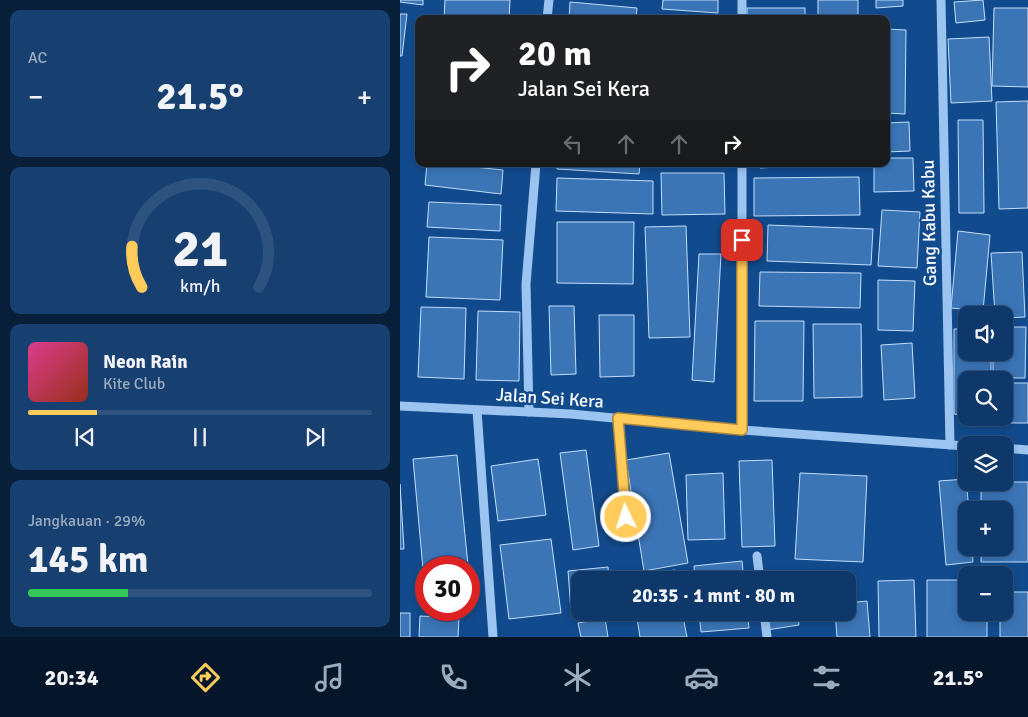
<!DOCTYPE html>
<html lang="id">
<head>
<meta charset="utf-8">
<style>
  :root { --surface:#0e386a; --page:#173f70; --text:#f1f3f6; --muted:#9bacc1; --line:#2e527e; --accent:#ffcb5b }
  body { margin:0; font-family:Signika,sans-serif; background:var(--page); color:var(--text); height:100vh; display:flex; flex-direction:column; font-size:19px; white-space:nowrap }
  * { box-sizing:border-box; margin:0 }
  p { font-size:16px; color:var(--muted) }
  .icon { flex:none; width:28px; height:28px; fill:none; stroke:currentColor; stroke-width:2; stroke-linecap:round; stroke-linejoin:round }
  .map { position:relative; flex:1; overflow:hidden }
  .sheet { display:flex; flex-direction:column; gap:10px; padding:10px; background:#081f3a; width:400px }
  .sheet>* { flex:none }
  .guide { position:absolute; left:15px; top:15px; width:475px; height:152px; border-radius:10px; box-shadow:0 2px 8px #0003,0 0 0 1px var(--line); background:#202124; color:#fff; overflow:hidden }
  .fabs { position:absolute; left:558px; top:306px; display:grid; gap:10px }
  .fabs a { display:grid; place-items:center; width:55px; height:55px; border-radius:10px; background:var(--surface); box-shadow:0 2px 8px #0003,0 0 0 1px var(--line); font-size:25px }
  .speed { position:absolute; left:15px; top:556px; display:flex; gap:10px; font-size:25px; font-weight:700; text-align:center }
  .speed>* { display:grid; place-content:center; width:65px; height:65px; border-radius:50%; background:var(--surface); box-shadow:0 2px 8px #0003,0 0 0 1px var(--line); line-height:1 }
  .speed .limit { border:8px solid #d22; background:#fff; color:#111 }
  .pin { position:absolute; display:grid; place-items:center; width:42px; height:42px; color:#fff; margin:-21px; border-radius:10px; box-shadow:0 2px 8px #0006 }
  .me { position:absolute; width:55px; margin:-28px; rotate:356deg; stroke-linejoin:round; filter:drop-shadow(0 0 4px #0008) }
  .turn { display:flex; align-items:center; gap:18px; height:105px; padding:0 20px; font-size:22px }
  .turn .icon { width:65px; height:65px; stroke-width:2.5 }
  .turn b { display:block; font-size:35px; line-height:42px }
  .lanes { display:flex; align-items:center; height:48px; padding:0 20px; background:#0003; justify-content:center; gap:25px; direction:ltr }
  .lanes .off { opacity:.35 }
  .big { font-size:38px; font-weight:700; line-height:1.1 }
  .sheet .widget { flex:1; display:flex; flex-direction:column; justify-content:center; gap:8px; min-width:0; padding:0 18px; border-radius:10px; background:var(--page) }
  .sheet .dial { align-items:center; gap:0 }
  .dial svg { height:130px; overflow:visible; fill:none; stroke:var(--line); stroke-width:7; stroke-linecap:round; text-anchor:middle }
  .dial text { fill:var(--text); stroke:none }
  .song { display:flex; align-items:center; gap:15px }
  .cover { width:60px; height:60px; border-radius:8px; background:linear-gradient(135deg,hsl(330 70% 55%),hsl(10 70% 35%)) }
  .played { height:5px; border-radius:2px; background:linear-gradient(90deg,var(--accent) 20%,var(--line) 20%) }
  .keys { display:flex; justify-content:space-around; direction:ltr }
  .heat { display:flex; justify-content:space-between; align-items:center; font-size:28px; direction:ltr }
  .charge { height:8px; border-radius:4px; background:linear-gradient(90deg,#34c759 29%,var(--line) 0) }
  .trip { position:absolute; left:171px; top:571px; width:285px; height:50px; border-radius:10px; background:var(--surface); box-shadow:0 2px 8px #0003,0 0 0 1px var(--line); font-weight:700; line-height:50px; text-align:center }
  .dock { display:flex; height:80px; justify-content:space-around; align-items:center; background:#06162a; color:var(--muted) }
  .dock .icon { width:35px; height:35px }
  .dock .current { color:var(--accent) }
  .dock b { font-size:22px; color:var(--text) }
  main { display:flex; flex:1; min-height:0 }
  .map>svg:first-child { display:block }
  .building { fill:#3b75b6; stroke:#c2defc }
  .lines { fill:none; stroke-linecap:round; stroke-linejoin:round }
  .minor { stroke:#9bc4f1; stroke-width:9 }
  .route-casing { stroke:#a6843b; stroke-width:12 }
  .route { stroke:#ffcb5b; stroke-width:9 }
  .labels { text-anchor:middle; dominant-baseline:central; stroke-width:5; stroke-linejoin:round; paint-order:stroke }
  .street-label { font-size:18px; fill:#fff; stroke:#124b8d }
</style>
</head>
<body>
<main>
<section class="sheet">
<div class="widget"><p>AC</p>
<div class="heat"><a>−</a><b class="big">21.5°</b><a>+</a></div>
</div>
<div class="widget dial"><svg viewBox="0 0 100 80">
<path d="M14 69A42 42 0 1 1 86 69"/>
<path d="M14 69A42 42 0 0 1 8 44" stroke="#ffcb5b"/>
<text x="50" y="56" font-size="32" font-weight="700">21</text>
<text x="50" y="72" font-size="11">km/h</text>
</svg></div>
<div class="widget">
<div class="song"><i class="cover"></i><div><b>Neon Rain</b><p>Kite Club</p></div></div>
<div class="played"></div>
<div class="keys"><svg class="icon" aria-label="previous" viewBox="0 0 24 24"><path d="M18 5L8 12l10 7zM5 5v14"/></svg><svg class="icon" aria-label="pause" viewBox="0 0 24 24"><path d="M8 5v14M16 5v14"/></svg><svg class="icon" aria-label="next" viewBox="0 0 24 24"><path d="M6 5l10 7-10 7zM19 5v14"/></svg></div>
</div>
<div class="widget"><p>Jangkauan · 29%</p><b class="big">145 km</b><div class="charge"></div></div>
</section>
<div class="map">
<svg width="628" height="637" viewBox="0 0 628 637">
  <rect width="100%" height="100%" fill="#124b8d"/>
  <!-- building -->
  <g class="building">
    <polygon points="0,0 23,0 23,5 0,2"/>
    <polygon points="45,0 110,0 109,19 44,19"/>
    <polygon points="263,0 318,0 318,13 262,9"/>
    <rect x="418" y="0" width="40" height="19"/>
    <polygon points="476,0 503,0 503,6 476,8"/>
    <polygon points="583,0 585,20 556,23 554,2"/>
    <polygon points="170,2 237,8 236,19 169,19"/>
    <rect x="347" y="8" width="58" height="11"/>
    <polygon points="594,8 628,8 628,87 592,86"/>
    <polygon points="0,14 7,14 2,56 0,56"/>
    <polygon points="486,29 506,30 505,114 486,113"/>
    <polygon points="589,37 592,101 551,103 548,39"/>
    <polygon points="628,101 628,208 599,209 596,102"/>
    <polygon points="558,120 583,120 584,213 559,213"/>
    <polygon points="509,122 510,151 486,152 486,123"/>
    <polygon points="486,158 513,158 514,191 474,192 474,164 486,164"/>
    <polygon points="27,164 45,164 103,170 101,194 25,185"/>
    <polygon points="157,164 240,164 239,174 157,169"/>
    <polygon points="359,164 392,164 393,166 360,168"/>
    <polygon points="261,173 324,173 325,214 262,215"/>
    <polygon points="459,177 460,215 354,216 354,178"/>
    <polygon points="157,178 253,181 253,214 156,211"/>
    <polygon points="29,202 101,205 100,231 27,227"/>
    <polygon points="482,210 520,212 517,268 478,266"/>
    <polygon points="157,222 234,222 233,284 157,283"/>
    <polygon points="368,225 473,229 471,265 367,261"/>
    <polygon points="286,226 290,337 249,338 245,227"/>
    <polygon points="558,231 590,235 583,311 551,308"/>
    <polygon points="29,237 103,240 100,300 26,297"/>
    <polygon points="622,252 625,317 604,318 604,315 595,315 591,253"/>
    <polygon points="299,254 321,254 314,382 292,380"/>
    <polygon points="360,272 461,273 460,308 359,306"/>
    <polygon points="478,280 515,281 513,331 478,330"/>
    <polygon points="149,306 174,306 176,374 151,375"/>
    <polygon points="21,307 66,308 64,379 18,377"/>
    <polygon points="78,311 120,312 119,381 76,380"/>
    <polygon points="199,315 234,315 234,376 200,377"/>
    <polygon points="355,321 404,321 403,401 354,401"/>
    <polygon points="413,324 461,324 462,397 414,398"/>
    <polygon points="604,327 626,327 625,378 593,378 593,352 604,352"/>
    <polygon points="554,329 566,329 566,352 591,352 591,380 566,380 566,415 554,414"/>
    <polygon points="512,343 515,398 484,400 481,345"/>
    <polygon points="604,383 628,383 628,423 593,423 593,418 604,418"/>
    <polygon points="186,450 199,546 173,550 160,453"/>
    <polygon points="269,453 288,563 244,571 226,460"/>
    <polygon points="57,455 68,565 23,569 13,459"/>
    <polygon points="138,459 146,515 98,521 91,466"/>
    <polygon points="372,460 375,546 342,547 339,461"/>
    <polygon points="323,473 325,539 288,540 286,475"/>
    <polygon points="400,473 467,476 463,562 395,559"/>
    <polygon points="566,479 569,510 566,510 566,548 572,548 573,562 546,565 539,481"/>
    <polygon points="581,482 628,482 628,562 581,562 581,548 604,548 604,510 581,510"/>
    <polygon points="0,484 4,549 0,549"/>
    <polygon points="151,539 161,613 109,619 100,545"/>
    <polygon points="342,561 344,580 295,580 294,566"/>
    <polygon points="208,567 209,580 180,580 180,611 171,611 168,571"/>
    <polygon points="275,570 277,580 231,580 230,577"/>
    <polygon points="393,577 393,580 365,580"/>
    <polygon points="514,580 516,637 479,637 478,581"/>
    <polygon points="527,580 566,580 566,612 587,612 587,637 527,637"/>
    <polygon points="604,592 628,592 628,637 600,637 600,612 604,612"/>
    <polygon points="467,601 470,637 437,637 435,612 448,612 448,603"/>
    <polygon points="236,612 282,612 287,637 240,637"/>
    <polygon points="299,612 347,612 349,628 301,632"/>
    <polygon points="365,612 398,612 399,625 367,630"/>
    <rect x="0" y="613" width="10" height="24"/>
    <polygon points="20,616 59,618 58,637 19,637"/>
    <polygon points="205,618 208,637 181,637 178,623"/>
  </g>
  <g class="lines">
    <!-- minor -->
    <g class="minor">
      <polyline points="342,0 342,19"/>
      <polyline points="541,0 550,445"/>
      <polyline points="147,19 149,0"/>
      <polyline points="342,164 342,430"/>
      <polyline points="0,406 171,414 342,430 566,446"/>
      <polyline points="77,410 93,637"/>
      <polyline points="129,412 126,284 136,164"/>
      <polyline points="218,418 226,517"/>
      <polyline points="604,448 628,450"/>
      <polyline points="357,556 360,580"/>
      <polyline points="364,612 367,637"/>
    </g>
  </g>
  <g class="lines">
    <defs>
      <polyline id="route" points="226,517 218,418 342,430 342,240"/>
    </defs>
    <!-- route casing -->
    <use href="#route" class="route-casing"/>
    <!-- route -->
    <use href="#route" class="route"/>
  </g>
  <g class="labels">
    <!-- street labels -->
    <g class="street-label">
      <text transform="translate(529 223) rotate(-91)">Gang Kabu Kabu</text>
      <text transform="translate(150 398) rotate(4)">Jalan Sei Kera</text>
    </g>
  </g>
</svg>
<div class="fabs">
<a><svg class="icon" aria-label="sound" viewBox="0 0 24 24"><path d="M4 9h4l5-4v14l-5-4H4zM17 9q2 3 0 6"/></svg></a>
<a><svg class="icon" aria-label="search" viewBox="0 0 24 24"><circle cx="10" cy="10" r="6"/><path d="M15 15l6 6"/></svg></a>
<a><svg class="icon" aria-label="layers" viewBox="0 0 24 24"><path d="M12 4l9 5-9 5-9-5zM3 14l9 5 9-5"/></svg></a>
<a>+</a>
<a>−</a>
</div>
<div class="speed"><div class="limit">30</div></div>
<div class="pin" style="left:342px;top:240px;background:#d93025"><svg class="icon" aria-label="arrive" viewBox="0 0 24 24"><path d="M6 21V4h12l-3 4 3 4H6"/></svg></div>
<svg class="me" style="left:226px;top:517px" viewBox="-20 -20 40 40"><circle r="17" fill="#ffcb5b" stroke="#fff" stroke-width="3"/><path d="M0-11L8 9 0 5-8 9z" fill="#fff"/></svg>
<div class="trip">20:35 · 1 mnt · 80 m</div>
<div class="guide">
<div class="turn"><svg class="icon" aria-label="right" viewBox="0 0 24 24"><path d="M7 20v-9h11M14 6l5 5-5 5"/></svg><div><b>20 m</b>Jalan Sei Kera</div></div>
<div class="lanes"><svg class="icon off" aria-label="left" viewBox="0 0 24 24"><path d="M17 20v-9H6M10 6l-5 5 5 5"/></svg><svg class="icon off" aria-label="ahead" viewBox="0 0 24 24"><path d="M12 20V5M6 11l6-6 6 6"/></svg><svg class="icon off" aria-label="ahead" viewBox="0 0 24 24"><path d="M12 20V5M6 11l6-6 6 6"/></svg><svg class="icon" aria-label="right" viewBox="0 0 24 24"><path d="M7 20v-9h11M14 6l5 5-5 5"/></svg></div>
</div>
</div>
</main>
<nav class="dock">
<b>20:34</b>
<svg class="icon current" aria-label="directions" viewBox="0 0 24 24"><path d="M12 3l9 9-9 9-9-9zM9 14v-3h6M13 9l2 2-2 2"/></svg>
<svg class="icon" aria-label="music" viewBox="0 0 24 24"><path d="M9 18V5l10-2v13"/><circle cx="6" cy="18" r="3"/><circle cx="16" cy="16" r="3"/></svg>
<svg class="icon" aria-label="phone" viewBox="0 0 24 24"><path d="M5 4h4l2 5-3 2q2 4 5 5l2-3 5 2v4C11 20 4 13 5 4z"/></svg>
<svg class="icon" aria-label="climate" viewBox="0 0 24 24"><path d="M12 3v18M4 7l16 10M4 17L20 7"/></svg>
<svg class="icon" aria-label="car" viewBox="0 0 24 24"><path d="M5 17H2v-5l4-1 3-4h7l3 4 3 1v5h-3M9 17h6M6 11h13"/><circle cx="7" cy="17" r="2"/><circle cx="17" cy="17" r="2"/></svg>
<svg class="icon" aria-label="filters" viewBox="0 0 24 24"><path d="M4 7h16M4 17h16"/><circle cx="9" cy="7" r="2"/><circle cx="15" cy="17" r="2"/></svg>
<b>21.5°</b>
</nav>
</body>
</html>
